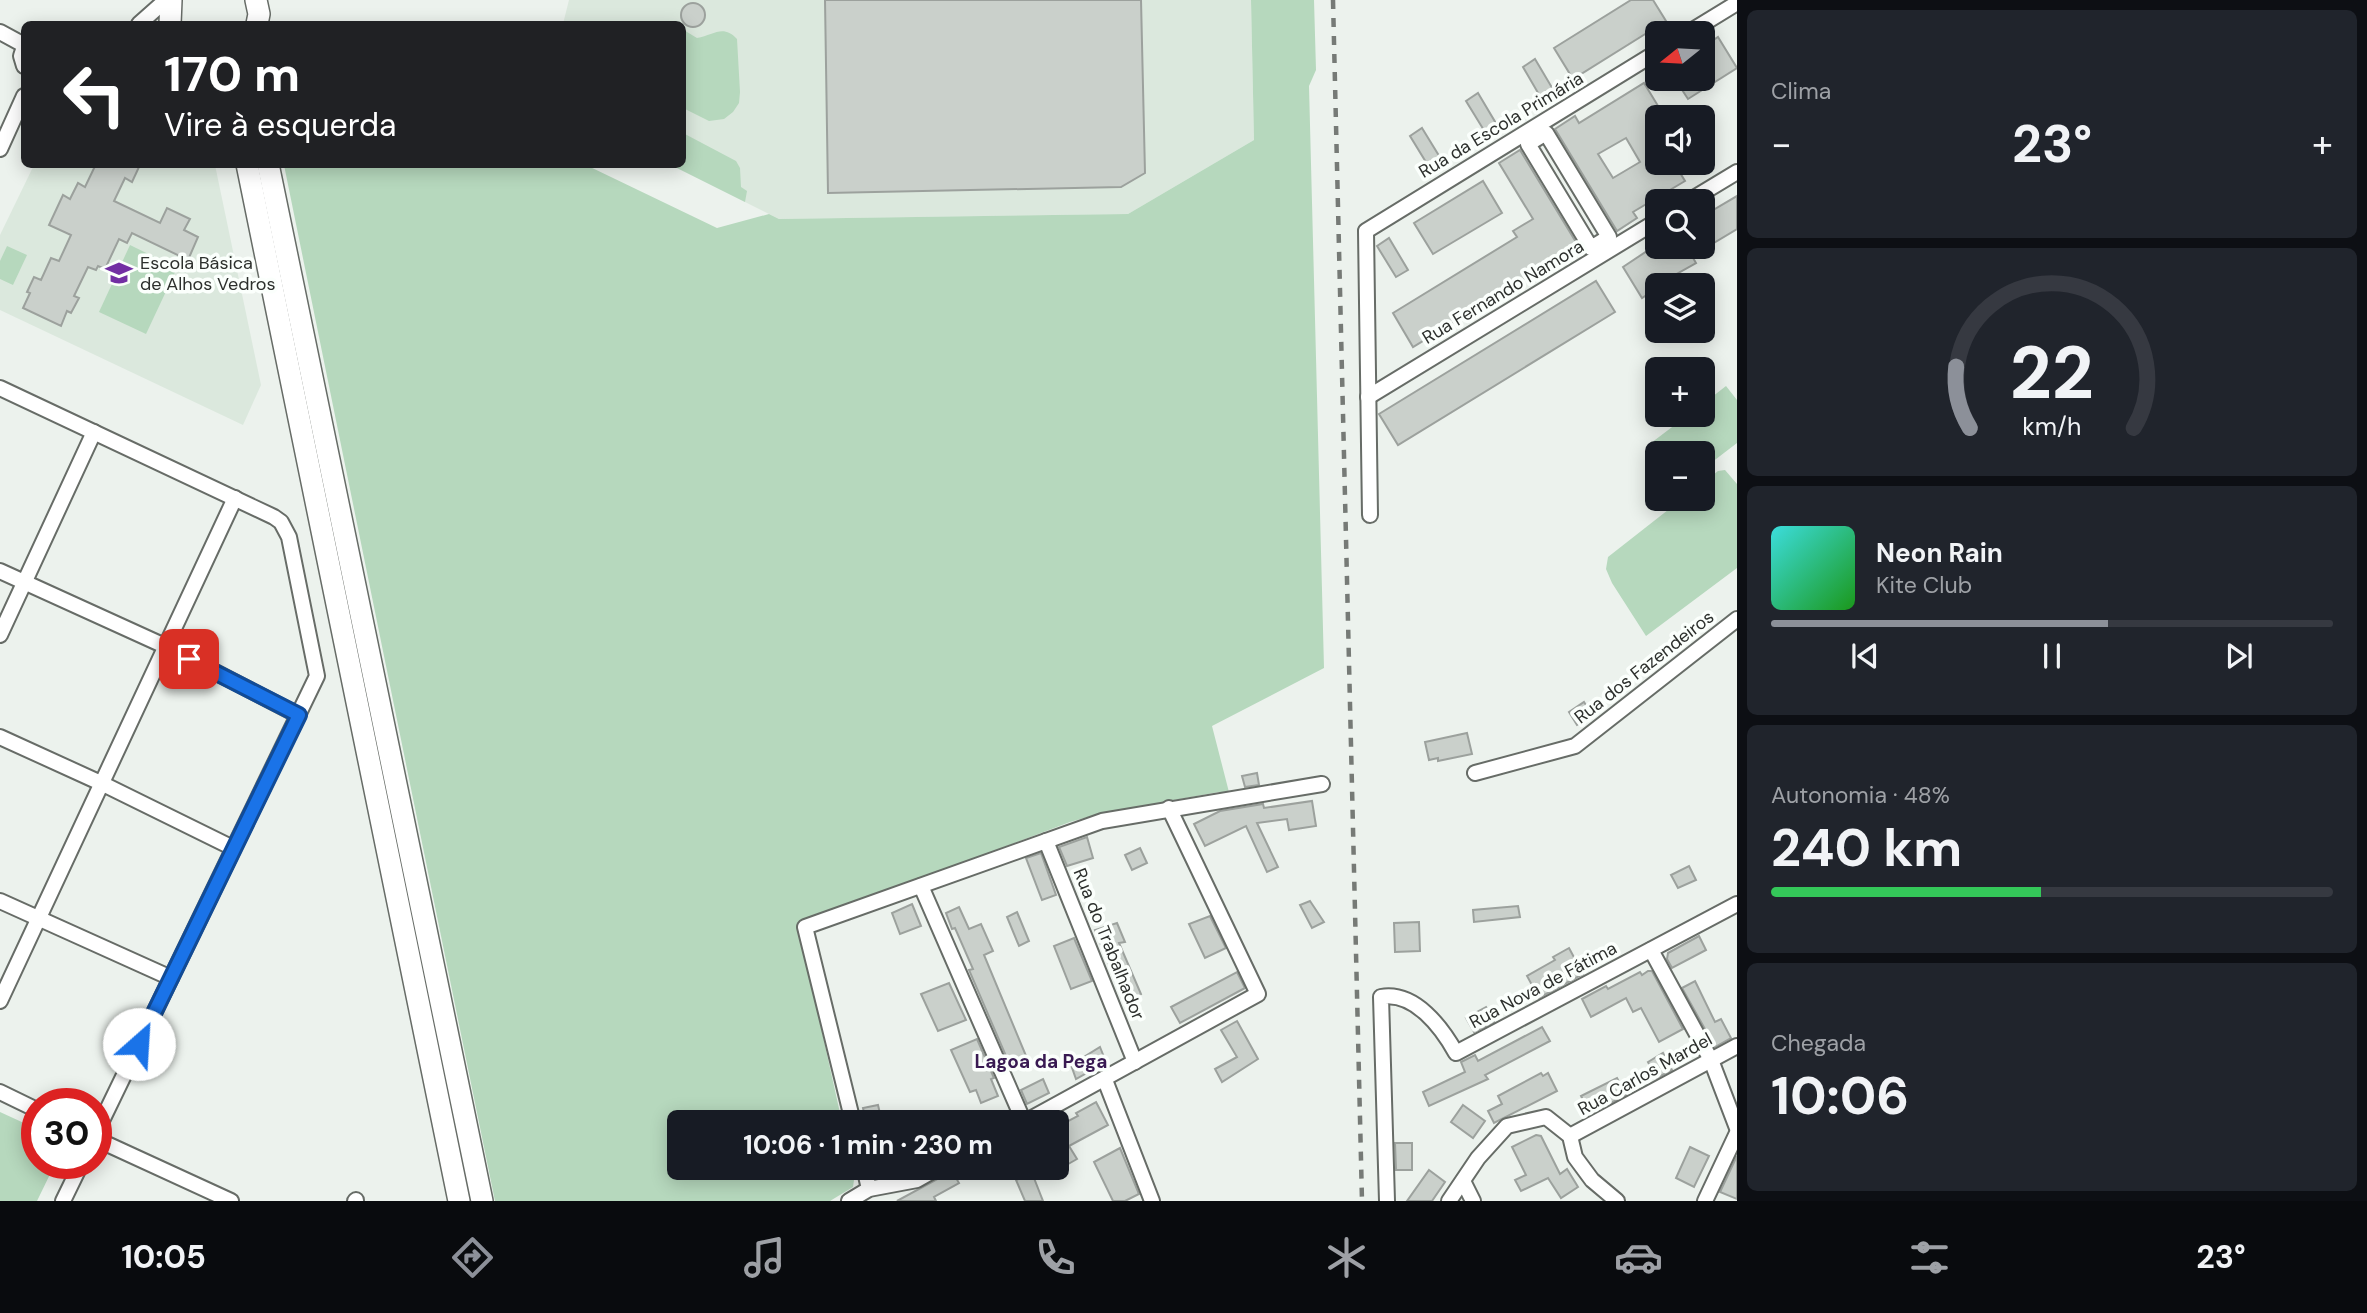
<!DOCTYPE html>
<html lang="pt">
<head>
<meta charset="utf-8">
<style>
  :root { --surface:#171b24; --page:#20242c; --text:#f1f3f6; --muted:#9ea1a6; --line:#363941; --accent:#8c9099 }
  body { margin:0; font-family:"DM Sans",sans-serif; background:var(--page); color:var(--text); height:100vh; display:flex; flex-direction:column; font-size:26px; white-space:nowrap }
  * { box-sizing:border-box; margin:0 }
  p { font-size:23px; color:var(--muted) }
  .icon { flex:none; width:38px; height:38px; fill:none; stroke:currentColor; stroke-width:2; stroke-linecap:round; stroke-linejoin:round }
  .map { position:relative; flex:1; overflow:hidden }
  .drawer { display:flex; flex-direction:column; gap:10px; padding:10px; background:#0d0f14; width:630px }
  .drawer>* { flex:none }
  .hud { position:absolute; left:21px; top:21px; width:665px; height:147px; border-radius:10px; box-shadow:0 4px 18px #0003; background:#202124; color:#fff; overflow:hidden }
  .needle { width:46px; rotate:252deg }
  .controls { position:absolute; left:1645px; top:21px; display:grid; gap:14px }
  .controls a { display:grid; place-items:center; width:70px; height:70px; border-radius:10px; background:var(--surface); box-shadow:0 4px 18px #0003; font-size:35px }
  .speed { position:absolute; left:21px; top:1088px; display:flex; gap:14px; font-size:35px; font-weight:700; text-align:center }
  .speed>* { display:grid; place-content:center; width:91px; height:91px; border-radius:50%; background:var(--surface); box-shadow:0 4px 18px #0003; line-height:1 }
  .speed .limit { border:10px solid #d22; background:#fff; color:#111 }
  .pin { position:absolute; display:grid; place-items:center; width:60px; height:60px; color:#fff; margin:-30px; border-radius:14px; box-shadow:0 4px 10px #0006 }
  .me { position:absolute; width:77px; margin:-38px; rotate:26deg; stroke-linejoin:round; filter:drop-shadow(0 0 5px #0008) }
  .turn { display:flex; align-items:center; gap:24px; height:147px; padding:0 28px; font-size:32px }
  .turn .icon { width:91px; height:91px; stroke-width:2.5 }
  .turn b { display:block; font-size:49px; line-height:60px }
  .big { font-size:52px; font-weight:700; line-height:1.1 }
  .drawer .card { flex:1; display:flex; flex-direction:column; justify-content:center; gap:10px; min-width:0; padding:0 24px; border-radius:10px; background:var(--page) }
  .drawer .dial { align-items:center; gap:0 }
  .dial svg { height:182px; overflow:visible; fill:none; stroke:var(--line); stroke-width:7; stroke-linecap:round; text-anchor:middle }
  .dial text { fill:var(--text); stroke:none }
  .song { display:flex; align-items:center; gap:21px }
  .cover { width:84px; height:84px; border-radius:10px; background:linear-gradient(135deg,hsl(180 70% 55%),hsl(120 70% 35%)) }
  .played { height:7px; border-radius:4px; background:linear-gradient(90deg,var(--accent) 60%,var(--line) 60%) }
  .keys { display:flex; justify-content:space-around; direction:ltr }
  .heat { display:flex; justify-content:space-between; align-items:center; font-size:38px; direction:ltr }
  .charge { height:10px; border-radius:5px; background:linear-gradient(90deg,#34c759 48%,var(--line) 0) }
  .trip { position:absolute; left:667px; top:1110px; width:402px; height:70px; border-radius:10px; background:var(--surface); box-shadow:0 4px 18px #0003; font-weight:700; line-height:70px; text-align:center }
  .tabs { display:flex; height:112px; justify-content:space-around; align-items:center; background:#090b0e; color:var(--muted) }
  .tabs .icon { width:49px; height:49px }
  .tabs .selected { color:var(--accent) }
  .tabs b { font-size:32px; color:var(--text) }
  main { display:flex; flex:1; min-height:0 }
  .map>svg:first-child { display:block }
  .built { fill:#dbe8dd }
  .green { fill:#b6d8bd }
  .building { fill:#cad0cb; stroke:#9ca19d; stroke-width:2; fill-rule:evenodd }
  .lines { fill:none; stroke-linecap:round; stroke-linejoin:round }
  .street-casing { stroke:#676c67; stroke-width:18 }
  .primary-casing { stroke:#676c67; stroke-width:24 }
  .street { stroke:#fff; stroke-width:14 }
  .primary { stroke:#fff; stroke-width:21 }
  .rail { stroke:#767a76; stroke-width:4.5; stroke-dasharray:9 9; stroke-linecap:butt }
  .route-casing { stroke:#114b97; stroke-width:18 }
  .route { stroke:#1a73e8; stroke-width:12 }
  .labels { text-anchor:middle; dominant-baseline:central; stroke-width:7; stroke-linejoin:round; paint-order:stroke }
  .street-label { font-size:18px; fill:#2d302d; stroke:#fbfffc }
  .poi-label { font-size:18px; fill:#2d302d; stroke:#fbfffc; text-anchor:start }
  .neighbourhood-label { font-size:19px; font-weight:bold; fill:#391a52; stroke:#fbfffc }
</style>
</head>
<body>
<main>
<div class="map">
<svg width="1737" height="1201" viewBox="0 0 1737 1201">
  <rect width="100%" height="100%" fill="#ecf2ed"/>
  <!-- built -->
  <g class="built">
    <polygon points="569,0 1251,0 1254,140 1128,214 779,219 671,165 682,164 682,24 563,24"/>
    <polygon points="34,165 215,165 261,385 243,425 0,310 0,235"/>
  </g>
  <!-- green -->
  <g class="green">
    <polygon points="1251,0 1314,0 1316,70 1309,86 1324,668 1212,726 1230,796 1219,792 1102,813 1070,822 805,923 799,928 842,1122 679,1122 679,1167 852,1167 854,1180 853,1187 830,1201 495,1201 284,165 586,165 717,228 769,214 779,219 1128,214 1254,140"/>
    <path d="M682,29L697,38C714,35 723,24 737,39L740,92L739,103L733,112L724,119L709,121L683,108Z"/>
    <polygon points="683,133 736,161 740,168 741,187 747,191 745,202 671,165 682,164"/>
    <polygon points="130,245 177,268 146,334 99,312"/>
    <polygon points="7,246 27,255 13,285 0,279 0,261"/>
    <polygon points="1726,386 1737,400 1737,443 1703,469 1703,453 1658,453 1651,443 1688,415 1703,415 1703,404"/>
    <polygon points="1725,470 1737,484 1737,568 1646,636 1612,583 1606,569 1608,557 1682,499 1703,499 1703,483 1718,471"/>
    <polygon points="0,1112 37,1129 37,1164 55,1164 37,1201 0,1201"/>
  </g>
  <!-- building -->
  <g class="building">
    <polygon points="825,0 1141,0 1145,173 1121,187 828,193"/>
    <polygon points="1631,0 1653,0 1666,21 1573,79 1554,48"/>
    <circle cx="693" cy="15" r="12"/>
    <polygon points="1718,37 1737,68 1688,99 1675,79 1703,79 1703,47"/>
    <polygon points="1535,59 1554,91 1541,98 1523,67"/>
    <path d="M1644,83L1663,114L1657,117V163H1674L1685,181L1633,212L1637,218L1617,231L1555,129L1575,116L1579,123ZM1626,138L1640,162L1613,178L1598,154Z"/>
    <polygon points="1478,93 1497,125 1485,132 1466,101"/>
    <polygon points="1422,128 1441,159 1429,167 1410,136"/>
    <polygon points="1520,150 1582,252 1561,265 1557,259 1413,347 1393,313 1517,237 1513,231 1533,219 1499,163"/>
    <polygon points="96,164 133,164 139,167 132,182 125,178 114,201 160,223 167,208 190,219 184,230 198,237 188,260 132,233 127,243 119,239 105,269 98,266 96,270 88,267 74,296 79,298 71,313 67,311 61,326 23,308 30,293 27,292 34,277 41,280 51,258 59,261 71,235 49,225 63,195 70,199 78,183 85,187"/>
    <polygon points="1483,181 1502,213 1433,254 1414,223"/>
    <polygon points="1737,196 1737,229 1692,256 1696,263 1657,285 1654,290 1642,298 1623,267 1653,247 1703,247 1703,216"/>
    <polygon points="1389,238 1408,270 1396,277 1377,246"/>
    <polygon points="1596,281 1615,312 1398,445 1379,414"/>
    <polygon points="1584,702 1593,716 1577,725 1569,712"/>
    <polygon points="1467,733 1472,754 1438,761 1438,758 1429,760 1425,742"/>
    <polygon points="1257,773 1259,785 1245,787 1242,776"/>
    <polygon points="1312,801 1316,826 1289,830 1287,819 1257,823 1278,867 1267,872 1246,826 1205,846 1194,824 1220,811 1263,804 1264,808"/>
    <polygon points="1087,837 1093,858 1067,866 1059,847"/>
    <polygon points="1140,848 1147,863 1132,870 1125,855"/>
    <polygon points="1041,853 1056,895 1042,900 1026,858"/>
    <polygon points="1689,866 1696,880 1678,888 1671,875"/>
    <polygon points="1310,901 1324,922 1312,928 1300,905"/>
    <polygon points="912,904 921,926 900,934 892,913"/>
    <polygon points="1518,906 1520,917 1474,922 1473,910"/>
    <polygon points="959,907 969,929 981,924 993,951 984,955 1029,1063 1012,1070 969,970 973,969 955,928 952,929 946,913"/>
    <polygon points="1017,912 1029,941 1019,946 1007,917"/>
    <polygon points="1210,916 1226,948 1205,958 1189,924"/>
    <polygon points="1419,922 1420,951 1395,952 1394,923"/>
    <polygon points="1117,923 1125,942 1119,943 1141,994 1125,1003 1095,930"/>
    <polygon points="1699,936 1706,950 1672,968 1667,959 1668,953"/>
    <polygon points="1074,938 1092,981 1071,989 1054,946"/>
    <polygon points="1569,948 1583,974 1539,998 1527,976 1555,960 1553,957"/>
    <polygon points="1648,971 1652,971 1683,1029 1659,1042 1641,1008 1633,1012 1626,998 1591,1017 1582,999 1606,986 1608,989 1640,972 1642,975"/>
    <polygon points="1237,972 1245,988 1180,1023 1171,1007"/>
    <polygon points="1695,981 1715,1022 1721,1019 1731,1038 1715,1047 1682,988"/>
    <polygon points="949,983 966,1020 938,1031 921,994"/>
    <polygon points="1486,1007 1494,1022 1474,1032 1466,1018"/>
    <polygon points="1237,1021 1258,1059 1222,1082 1215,1069 1237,1057 1221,1030"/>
    <polygon points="1542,1027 1550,1041 1485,1075 1488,1079 1429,1106 1423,1092 1465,1072 1461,1062 1475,1055 1478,1061"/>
    <polygon points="977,1039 994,1078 991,1079 998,1096 981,1103 976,1090 970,1092 951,1050"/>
    <polygon points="1100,1047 1106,1062 1076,1079 1071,1065"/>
    <polygon points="1663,1053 1672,1070 1657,1078 1648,1062"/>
    <polygon points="1541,1073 1543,1076 1548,1073 1557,1091 1494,1123 1488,1111 1502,1104 1498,1096"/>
    <polygon points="1617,1078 1626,1095 1590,1114 1581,1096"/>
    <polygon points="1043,1079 1049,1093 1027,1104 1021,1090"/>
    <polygon points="1096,1102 1108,1125 1069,1146 1077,1159 1063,1167 1057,1157 1057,1123 1059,1126 1078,1116 1076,1113"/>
    <polygon points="878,1105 882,1122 866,1122 863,1108"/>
    <polygon points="1463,1105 1485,1121 1473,1138 1451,1122"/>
    <polygon points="1536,1135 1541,1136 1560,1174 1567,1169 1578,1187 1561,1198 1548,1178 1521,1191 1515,1180 1526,1175 1512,1147"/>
    <polygon points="1395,1143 1412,1143 1412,1170 1396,1170"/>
    <polygon points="1690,1147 1709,1156 1694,1187 1676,1178"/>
    <polygon points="1120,1148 1139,1194 1125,1201 1113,1201 1094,1162"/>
    <polygon points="1737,1156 1737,1199 1720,1192"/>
    <polygon points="1429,1170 1445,1182 1432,1201 1407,1201"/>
    <polygon points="952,1171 959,1183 934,1197 936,1201 897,1201"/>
    <polygon points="1032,1173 1043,1201 1025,1201 1016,1180"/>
  </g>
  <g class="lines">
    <defs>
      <g id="street">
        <polyline points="139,24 166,0"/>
        <polyline points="0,32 24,45"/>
        <polyline points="1688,33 1737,3"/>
        <polyline points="24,47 21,56 24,66"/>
        <polygon points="1546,133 1609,237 1591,248 1528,144"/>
        <polyline points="0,149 24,96"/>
        <polyline points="1689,201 1737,172"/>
        <polyline points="0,388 274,517 281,522 289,537 317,676 96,1133"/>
        <polyline points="1368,397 1657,221"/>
        <polyline points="1370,515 1366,231 1657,52"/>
        <polyline points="0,571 167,647 298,715"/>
        <polyline points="0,635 94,432"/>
        <polyline points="0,737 103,784 233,848"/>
        <polyline points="1475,773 1575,746 1737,619"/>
        <polyline points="1046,841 1135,1062"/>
        <polyline points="921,886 1024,1122"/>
        <polyline points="0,901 171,978"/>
        <polyline points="1651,950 1711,1060 1737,1128"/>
        <polyline points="0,1001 235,498"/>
        <polyline points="1105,1080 1152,1201"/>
        <polyline points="0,1092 37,1110"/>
        <polyline points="853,1122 805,927 1102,821 1322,784"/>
        <polyline points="1025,1122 1258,994 1169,808"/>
        <polyline points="1570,1136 1737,1046"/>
        <polyline points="96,1139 231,1201"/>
        <polyline points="864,1167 869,1189"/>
        <polyline points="1463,1181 1473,1201"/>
        <polyline points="63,1201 81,1164"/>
        <polyline points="355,1201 356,1200"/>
        <polyline points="849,1201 869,1189 917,1180 940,1167"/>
        <path d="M1387,1201L1381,997C1415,991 1442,1028 1456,1053L1737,904"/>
        <polyline points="1449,1201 1478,1158 1507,1126 1546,1117 1570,1136 1575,1157 1592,1180 1617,1201"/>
        <polyline points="1705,1201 1737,1133"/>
      </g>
      <g id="primary">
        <polyline points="256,0 259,14 257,24"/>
        <polyline points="170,24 171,0"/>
        <polyline points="247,164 459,1201"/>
        <polyline points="268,164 482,1201"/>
      </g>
    </defs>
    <!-- street casing -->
    <use href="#street" class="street-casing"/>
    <!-- primary casing -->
    <use href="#primary" class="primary-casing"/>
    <!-- street -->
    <use href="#street" class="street"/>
    <!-- primary -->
    <use href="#primary" class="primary"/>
    <!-- rail -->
    <polyline class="rail" points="1333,0 1362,1201"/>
  </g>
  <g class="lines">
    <defs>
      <polyline id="route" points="139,1044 299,715 189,659"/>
    </defs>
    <!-- route casing -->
    <use href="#route" class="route-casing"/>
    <!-- route -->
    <use href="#route" class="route"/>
  </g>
  <!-- icons -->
  <defs>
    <symbol id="school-bare" viewBox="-9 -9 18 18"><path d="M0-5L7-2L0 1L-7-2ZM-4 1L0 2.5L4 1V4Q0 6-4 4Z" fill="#722fa3" stroke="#fbfffc" stroke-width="2.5" paint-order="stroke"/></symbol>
  </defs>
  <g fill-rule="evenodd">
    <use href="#school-bare" x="100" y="254" width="38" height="38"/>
  </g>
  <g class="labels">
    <!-- street labels -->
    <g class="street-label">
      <text transform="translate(1501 125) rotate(-31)">Rua da Escola Primária</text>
      <text transform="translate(1503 292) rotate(-31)">Rua Fernando Namora</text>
      <text transform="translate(1644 667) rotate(-38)">Rua dos Fazendeiros</text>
      <text transform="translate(1109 944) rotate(68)">Rua do Trabalhador</text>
      <text transform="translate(1543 985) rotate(-28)">Rua Nova de Fátima</text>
      <text transform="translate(1645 1074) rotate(-29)">Rua Carlos Mardel</text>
    </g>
    <!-- poi labels -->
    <g class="poi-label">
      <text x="140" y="263">Escola Básica<tspan x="140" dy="21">de Alhos Vedros</tspan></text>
    </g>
    <!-- neighbourhood labels -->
    <g class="neighbourhood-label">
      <text x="1041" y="1061">Lagoa da Pega</text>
    </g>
  </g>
</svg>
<div class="controls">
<a><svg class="needle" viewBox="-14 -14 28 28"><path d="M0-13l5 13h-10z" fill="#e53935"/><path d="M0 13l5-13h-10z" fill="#9ea1a6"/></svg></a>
<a><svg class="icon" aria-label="sound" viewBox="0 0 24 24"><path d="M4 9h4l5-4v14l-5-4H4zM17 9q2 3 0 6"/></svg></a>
<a><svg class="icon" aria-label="search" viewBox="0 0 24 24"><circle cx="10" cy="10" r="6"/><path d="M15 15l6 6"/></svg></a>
<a><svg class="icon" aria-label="layers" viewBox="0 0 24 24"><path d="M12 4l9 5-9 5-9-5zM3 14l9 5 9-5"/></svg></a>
<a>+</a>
<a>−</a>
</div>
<div class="speed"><div class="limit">30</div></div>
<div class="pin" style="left:189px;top:659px;background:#d93025"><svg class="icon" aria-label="arrive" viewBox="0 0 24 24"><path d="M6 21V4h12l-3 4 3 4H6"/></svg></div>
<svg class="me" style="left:139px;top:1044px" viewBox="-20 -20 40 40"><circle r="19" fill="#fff"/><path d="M0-13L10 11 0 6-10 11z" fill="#1a73e8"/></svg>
<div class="trip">10:06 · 1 min · 230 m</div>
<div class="hud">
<div class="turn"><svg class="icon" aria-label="left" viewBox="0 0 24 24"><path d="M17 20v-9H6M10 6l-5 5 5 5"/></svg><div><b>170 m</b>Vire à esquerda</div></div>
</div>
</div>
<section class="drawer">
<div class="card"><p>Clima</p>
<div class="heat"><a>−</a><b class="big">23°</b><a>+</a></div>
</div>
<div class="card dial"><svg viewBox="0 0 100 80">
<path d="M14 69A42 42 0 1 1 86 69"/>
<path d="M14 69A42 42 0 0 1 8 42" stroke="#8c9099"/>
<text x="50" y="56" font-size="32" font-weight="700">22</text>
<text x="50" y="72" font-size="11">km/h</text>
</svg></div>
<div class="card">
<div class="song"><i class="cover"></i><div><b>Neon Rain</b><p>Kite Club</p></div></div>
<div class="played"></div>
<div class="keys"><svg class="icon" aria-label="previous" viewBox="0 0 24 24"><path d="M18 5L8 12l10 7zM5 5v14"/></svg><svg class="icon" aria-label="pause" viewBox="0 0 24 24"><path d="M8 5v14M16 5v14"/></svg><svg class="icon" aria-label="next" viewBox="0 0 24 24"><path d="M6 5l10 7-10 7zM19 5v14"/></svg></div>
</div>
<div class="card"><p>Autonomia · 48%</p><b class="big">240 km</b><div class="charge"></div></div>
<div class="card"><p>Chegada</p><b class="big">10:06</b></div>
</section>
</main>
<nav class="tabs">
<b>10:05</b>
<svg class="icon selected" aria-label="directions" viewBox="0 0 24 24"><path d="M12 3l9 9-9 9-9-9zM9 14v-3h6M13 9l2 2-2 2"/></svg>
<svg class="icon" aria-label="music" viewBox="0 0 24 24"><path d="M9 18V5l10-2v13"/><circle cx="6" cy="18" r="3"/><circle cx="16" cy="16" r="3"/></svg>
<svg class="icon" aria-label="phone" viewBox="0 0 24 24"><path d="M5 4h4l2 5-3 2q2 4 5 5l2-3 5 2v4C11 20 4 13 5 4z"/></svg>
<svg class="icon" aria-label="climate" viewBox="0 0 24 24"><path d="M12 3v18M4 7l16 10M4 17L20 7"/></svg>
<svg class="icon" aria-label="car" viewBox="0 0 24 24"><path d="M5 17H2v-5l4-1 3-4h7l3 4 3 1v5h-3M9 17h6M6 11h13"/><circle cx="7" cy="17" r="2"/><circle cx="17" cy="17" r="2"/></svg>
<svg class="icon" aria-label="filters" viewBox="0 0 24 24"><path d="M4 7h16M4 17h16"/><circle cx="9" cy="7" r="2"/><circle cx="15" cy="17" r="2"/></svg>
<b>23°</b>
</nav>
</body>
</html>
